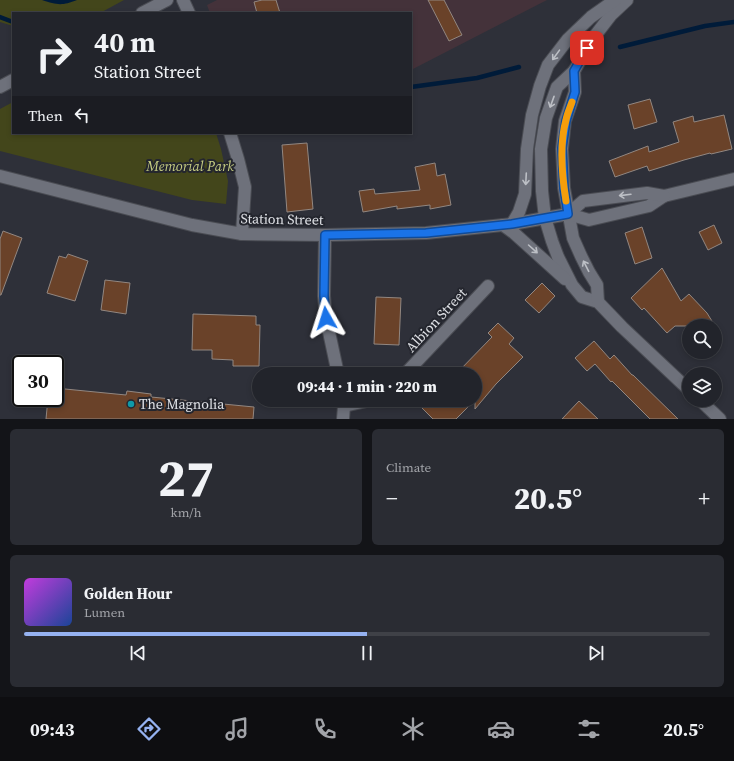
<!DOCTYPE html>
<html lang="en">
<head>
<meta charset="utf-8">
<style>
  :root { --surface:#22242b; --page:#2a2c33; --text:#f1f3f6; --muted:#a2a4a9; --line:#3f4147; --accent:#95b2f1 }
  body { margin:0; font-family:"Source Serif 4",serif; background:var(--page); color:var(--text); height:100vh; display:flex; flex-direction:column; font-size:15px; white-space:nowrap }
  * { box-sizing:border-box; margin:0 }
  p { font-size:13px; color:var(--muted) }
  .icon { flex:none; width:22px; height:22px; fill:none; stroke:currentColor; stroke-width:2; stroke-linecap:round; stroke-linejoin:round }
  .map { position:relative; height:419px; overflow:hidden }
  .panel { display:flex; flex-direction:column; gap:10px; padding:10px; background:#131418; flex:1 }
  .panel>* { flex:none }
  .guide { position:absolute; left:12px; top:12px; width:400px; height:122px; border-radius:0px; box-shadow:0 2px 6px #0003,0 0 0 1px var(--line); background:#22242b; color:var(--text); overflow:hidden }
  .tools { position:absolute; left:682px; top:319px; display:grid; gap:8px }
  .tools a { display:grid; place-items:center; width:40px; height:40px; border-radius:50%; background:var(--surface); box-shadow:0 2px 6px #0003,0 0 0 1px var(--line); font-size:20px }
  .speed { position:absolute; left:12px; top:355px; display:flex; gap:8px; font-size:20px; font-weight:700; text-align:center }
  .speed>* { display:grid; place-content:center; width:52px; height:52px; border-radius:50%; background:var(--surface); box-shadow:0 2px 6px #0003,0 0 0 1px var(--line); line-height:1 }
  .speed .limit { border:2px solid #111; border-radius:6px; background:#fff; color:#111 }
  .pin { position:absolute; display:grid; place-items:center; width:34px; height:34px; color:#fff; margin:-17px; border-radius:8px; box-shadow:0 2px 6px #0006 }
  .me { position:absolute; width:44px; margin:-22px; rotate:354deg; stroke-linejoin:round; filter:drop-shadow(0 0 3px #0008) }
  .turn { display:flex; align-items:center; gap:14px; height:84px; padding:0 16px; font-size:18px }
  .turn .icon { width:52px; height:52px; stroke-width:2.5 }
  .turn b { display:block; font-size:28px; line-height:34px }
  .then { display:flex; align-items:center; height:38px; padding:0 16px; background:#0003; gap:8px; font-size:15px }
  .big { font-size:30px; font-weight:800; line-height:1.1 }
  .panel .tile { flex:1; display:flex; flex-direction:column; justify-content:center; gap:6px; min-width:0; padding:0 14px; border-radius:6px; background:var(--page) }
  .panel .dial { align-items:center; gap:0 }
  .dial b { font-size:52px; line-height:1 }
  .song { display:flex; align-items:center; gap:12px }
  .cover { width:48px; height:48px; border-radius:6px; background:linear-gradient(135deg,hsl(290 70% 55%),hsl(220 70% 35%)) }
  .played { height:4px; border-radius:2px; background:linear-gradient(90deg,var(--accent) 50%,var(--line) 50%) }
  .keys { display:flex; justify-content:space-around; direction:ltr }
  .heat { display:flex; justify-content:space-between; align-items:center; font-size:22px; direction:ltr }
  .panel .tiles { flex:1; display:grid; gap:10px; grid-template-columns:1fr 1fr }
  .tile:last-child { grid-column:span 2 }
  .trip { position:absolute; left:252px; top:367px; width:230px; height:40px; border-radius:20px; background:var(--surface); box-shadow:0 2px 6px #0003,0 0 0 1px var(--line); font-weight:800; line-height:40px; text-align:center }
  .tab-bar { display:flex; height:64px; justify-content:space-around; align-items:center; background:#0e0e11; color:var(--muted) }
  .tab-bar .icon { width:28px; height:28px }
  .tab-bar .active { color:var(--accent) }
  .tab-bar b { font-size:18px; color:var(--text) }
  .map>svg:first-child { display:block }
  .industrial { fill:#44323a }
  .green { fill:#43461b }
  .water { fill:#001b39 }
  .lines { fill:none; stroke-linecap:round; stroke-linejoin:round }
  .stream { stroke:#001b39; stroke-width:4.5 }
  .building { fill:#6a4229; stroke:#928781 }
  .street-casing { stroke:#4a4c53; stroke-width:14 }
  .secondary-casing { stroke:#4a4c53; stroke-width:14 }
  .street { stroke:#6e717b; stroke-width:12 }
  .secondary { stroke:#6e717b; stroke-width:12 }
  .oneway { stroke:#bcbfc5 }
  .route-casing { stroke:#114b97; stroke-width:10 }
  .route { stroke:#1a73e8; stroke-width:7 }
  .slow { stroke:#f59e0b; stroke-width:7 }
  .culture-dot { fill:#0f9aa8; stroke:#24262e; stroke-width:1.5 }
  .labels { text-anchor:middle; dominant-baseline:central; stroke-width:4; stroke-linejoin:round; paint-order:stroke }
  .park-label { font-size:14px; font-style:italic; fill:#c5cc81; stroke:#24262e }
  .street-label { font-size:14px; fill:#dee0e5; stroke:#24262e }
  .poi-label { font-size:14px; fill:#dee0e5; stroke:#24262e; text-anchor:start }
</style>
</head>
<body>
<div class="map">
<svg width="734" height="419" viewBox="0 0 734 419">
  <rect width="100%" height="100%" fill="#2e3039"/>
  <!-- industrial -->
  <polygon class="industrial" points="217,0 547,0 411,70 411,13 210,13 207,5"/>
  <!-- green -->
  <g class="green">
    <polygon points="0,0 124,0 100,13 13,13 13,26 0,22"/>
    <polygon points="13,102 13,133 216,133 221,149 228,181 226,204 192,200 0,151 0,109"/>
  </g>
  <!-- water -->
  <path class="water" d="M42,0H77C62,6 57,5 42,0Z"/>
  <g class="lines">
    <!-- stream -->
    <g class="stream">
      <polyline points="0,17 13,22"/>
      <polyline points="620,47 705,26 734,22"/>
      <polyline points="411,87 477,78 519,67"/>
    </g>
  </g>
  <!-- building -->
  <g class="building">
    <polygon points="262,0 276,0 280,13 257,13 254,2"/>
    <polygon points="428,0 444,0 462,35 449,41"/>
    <polygon points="650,99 657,122 634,129 628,105"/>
    <polygon points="724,115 732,149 711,154 710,153 684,160 649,171 647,166 615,177 609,161 648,146 649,152 679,142 673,122 693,116 694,122"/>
    <polygon points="307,143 313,209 287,212 282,145"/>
    <polygon points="435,163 437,176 445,174 451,205 430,209 430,205 397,209 397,206 363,212 359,191 374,189 375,194 420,190 415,167"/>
    <polygon points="714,225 722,243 708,250 699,232"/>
    <polygon points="642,227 652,258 635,264 625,233"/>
    <polygon points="3,231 22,238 1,295 0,295 0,239"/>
    <polygon points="68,254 88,261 75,301 47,293 59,256 66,258"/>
    <polygon points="662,268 681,301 689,294 707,313 715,326 675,326 667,333 644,308 642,310 631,298"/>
    <polygon points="105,280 130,283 126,314 101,310"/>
    <polygon points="542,283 555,296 539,313 525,300"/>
    <polygon points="376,297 401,298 399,345 374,344"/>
    <polygon points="193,314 256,316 256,325 260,325 259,366 233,366 233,360 212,359 212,350 192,350"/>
    <polygon points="498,323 514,338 509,344 523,357 496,384 475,409 475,374 456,374 492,337 488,333"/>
    <polygon points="594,341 610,359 614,355 632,375 633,375 678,419 650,419 612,381 611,382 595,364 587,371 575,358"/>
    <polygon points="55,388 126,395 127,391 151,394 151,397 254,407 253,419 46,419 48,398 55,398"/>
    <polygon points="428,400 475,400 456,419 433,419 421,407"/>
    <polygon points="579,401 598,419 562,419"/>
  </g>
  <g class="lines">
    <defs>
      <g id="street">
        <polyline points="183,0 189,13"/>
        <polyline points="142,13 167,0"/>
        <polyline points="0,87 13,80"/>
        <polyline points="230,133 238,159 245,187 242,234"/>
        <polyline points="325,235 324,296 326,318 338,374"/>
        <polyline points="405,374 488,286"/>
        <polyline points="344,406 371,400"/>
        <polyline points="343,419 344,406 343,400"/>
      </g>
      <g id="secondary">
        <polyline points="627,0 611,15 594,37 574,71 557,87 546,118 541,149 542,191 545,218 552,241 558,257 572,285 582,297 598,302 622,327 689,390"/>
        <polyline points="574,71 575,92 565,121 562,149 564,188 573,238 581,256 589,272 597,285 598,302"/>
        <polyline points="0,176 192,225 242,234 325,235 426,233 512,224 568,214 589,220 649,206 664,196 734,179"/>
        <polyline points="568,214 583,201 647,193 664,196"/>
        <polyline points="512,224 519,212 525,194 527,149 532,115 540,86 548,65 568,39 591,17 615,0"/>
        <polyline points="503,225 514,233 565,279"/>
        <polyline points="700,400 720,419"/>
      </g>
    </defs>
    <!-- street casing -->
    <use href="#street" class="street-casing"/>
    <!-- secondary casing -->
    <use href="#secondary" class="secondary-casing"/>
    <!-- street -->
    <use href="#street" class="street"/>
    <!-- secondary -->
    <use href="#secondary" class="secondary"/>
  </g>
  <!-- one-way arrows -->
  <defs><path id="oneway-shaft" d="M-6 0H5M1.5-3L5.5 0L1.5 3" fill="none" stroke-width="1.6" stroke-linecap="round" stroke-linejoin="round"/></defs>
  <g class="oneway">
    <use href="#oneway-shaft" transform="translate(556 55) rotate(126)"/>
    <use href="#oneway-shaft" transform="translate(552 102) rotate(110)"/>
    <use href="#oneway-shaft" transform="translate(526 179) rotate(93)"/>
    <use href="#oneway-shaft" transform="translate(625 195) rotate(173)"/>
    <use href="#oneway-shaft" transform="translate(533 249) rotate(42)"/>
    <use href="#oneway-shaft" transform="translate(586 266) rotate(-117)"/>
  </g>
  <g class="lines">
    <defs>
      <polyline id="route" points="326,318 324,296 325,235 426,233 512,224 568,214 564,188 562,148 566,121 575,92 574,71 587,48"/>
    </defs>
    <!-- route casing -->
    <use href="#route" class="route-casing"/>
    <!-- route -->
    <use href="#route" class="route"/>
    <!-- slow -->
    <path class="slow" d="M566,201C562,176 559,145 566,120C567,114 570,108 572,102"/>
  </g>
  <!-- markers -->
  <circle class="culture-dot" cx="131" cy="404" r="4"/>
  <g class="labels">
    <!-- park labels -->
    <g class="park-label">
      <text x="190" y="166">Memorial Park</text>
    </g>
    <!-- street labels -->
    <g class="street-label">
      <text transform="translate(282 219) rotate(1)">Station Street</text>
      <text transform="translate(436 320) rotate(-47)">Albion Street</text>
    </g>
    <!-- poi labels -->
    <g class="poi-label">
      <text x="139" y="404">The Magnolia</text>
    </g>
  </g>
</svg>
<div class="tools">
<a><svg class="icon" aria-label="search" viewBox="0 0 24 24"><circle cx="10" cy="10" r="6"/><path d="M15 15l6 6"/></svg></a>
<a><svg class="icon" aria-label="layers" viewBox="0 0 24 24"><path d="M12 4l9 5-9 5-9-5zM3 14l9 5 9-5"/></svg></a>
</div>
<div class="speed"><div class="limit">30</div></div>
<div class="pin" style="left:587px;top:48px;background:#d93025"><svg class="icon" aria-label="arrive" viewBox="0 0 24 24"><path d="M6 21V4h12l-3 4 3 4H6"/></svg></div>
<svg class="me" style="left:326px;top:318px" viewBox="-20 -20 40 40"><path d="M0-17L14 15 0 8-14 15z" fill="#1a73e8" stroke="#fff" stroke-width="4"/></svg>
<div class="trip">09:44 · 1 min · 220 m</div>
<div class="guide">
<div class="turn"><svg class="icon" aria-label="right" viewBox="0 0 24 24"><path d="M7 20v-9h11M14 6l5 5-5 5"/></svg><div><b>40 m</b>Station Street</div></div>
<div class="then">Then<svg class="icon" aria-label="left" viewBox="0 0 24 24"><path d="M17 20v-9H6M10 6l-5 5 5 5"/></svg></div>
</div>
</div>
<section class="panel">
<div class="tiles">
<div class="tile dial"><b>27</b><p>km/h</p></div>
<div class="tile"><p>Climate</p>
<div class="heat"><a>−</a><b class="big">20.5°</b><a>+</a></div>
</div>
<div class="tile">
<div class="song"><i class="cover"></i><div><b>Golden Hour</b><p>Lumen</p></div></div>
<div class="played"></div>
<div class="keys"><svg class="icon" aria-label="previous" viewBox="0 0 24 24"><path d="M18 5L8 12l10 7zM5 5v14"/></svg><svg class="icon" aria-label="pause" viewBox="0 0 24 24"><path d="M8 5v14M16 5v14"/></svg><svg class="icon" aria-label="next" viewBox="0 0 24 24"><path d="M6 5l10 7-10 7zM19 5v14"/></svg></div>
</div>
</div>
</section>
<nav class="tab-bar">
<b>09:43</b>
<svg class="icon active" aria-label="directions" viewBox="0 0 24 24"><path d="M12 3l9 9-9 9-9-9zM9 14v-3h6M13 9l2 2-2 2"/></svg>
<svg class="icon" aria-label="music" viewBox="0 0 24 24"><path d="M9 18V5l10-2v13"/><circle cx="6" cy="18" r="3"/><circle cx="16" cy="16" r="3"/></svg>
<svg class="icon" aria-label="phone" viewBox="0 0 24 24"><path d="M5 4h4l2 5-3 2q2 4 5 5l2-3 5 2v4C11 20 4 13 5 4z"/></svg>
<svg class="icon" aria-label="climate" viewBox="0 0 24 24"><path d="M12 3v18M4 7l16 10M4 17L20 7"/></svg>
<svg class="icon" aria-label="car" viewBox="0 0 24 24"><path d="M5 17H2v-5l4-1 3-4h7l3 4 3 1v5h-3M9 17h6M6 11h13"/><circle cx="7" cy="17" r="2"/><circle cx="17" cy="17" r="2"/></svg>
<svg class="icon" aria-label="filters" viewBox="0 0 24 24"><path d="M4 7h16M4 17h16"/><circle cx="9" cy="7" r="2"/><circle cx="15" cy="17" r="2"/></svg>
<b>20.5°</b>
</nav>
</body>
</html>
